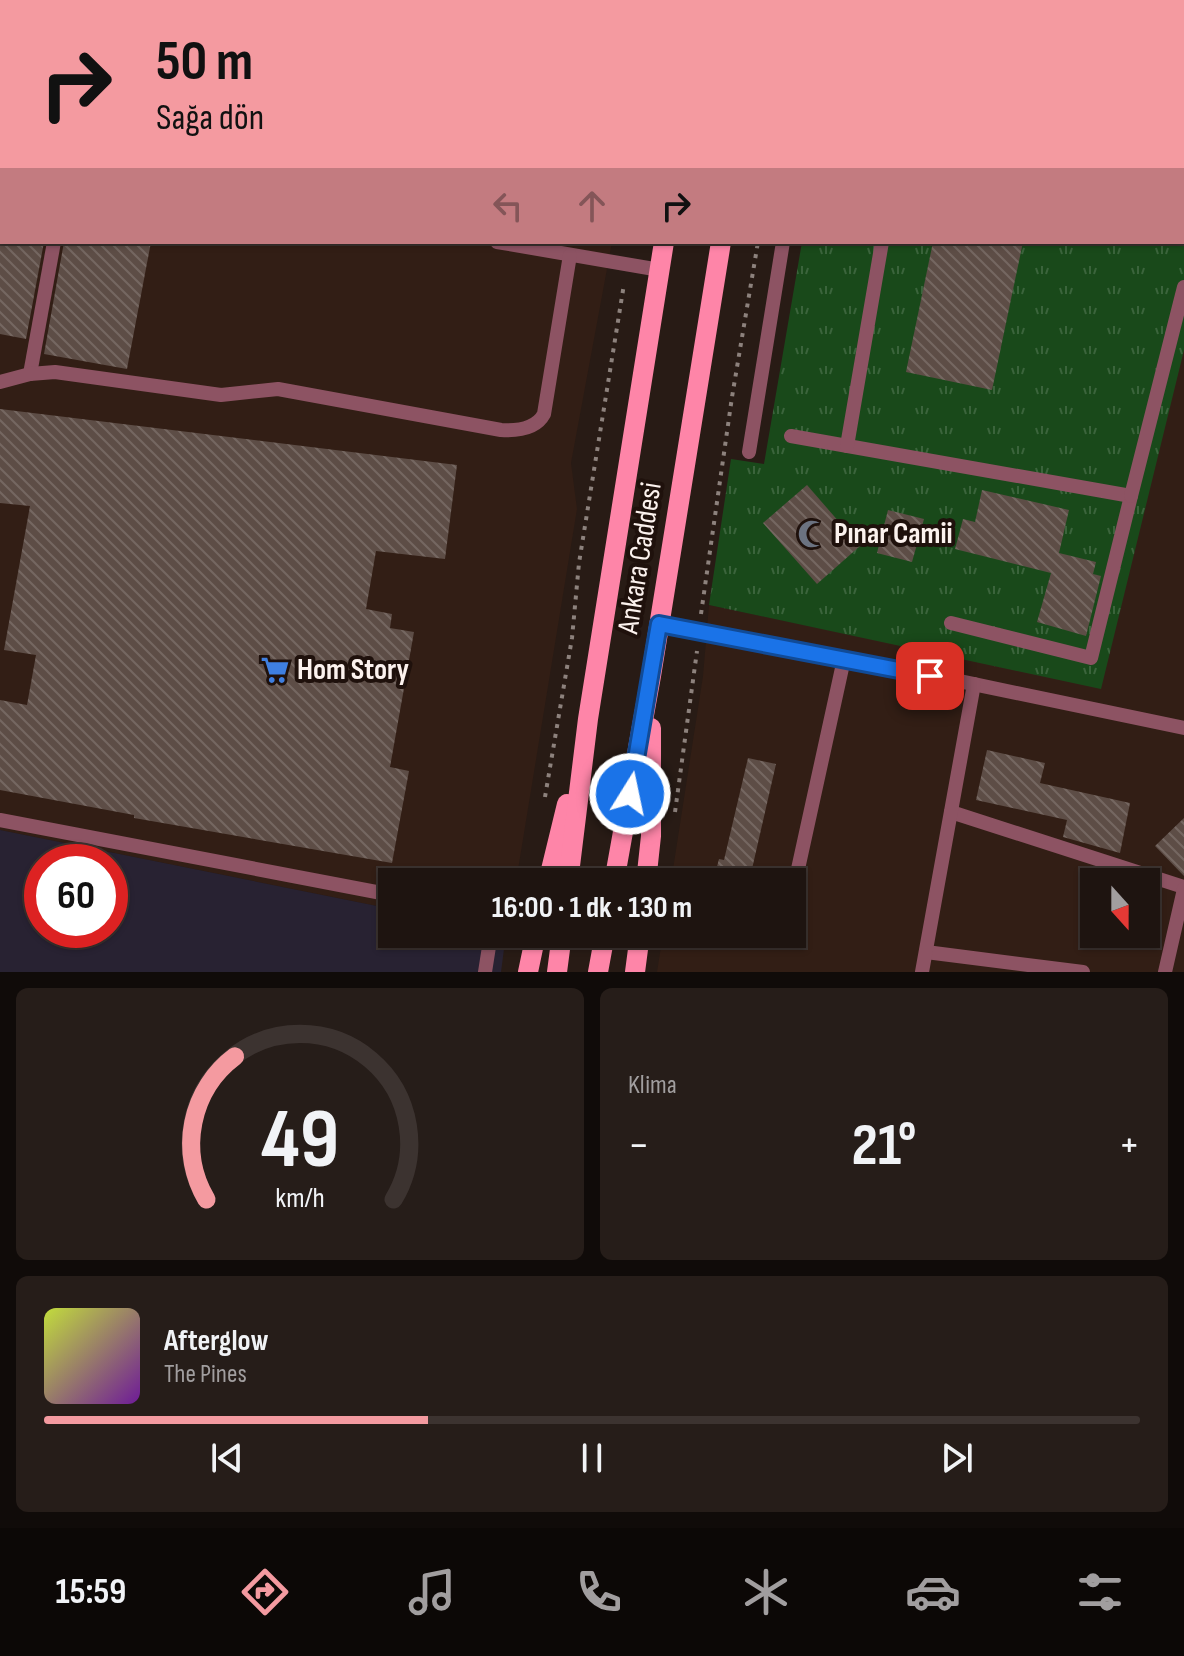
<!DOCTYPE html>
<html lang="tr">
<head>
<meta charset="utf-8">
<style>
  :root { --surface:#1e1410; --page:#261d19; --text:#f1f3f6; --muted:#a19e9f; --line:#3c3330; --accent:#f49aa0 }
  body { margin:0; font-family:"Sofia Sans Condensed",sans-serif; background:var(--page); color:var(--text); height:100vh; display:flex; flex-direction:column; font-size:30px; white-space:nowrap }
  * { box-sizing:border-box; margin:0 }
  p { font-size:26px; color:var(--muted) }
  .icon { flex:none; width:44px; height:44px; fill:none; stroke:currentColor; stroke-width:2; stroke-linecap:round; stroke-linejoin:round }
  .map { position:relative; height:972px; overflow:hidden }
  .details { display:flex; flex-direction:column; gap:16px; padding:16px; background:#100b09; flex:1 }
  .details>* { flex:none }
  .guide { position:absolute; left:0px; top:0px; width:1184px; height:244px; box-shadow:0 2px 6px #0004,0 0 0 2px var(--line); background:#f49aa0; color:#111; overflow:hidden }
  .needle { width:52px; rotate:159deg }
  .controls { position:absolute; left:1080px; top:868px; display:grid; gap:16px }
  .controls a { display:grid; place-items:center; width:80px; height:80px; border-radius:0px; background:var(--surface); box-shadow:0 2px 6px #0004,0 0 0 2px var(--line); font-size:40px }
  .speed { position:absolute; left:24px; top:844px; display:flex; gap:16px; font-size:40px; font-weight:700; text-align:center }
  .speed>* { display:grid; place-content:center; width:104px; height:104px; border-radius:50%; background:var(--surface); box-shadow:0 2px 6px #0004,0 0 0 2px var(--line); line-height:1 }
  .speed .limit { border:12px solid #d22; background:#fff; color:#111 }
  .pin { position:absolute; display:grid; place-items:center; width:68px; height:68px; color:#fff; margin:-34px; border-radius:16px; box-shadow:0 4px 12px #0006 }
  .me { position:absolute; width:88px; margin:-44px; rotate:10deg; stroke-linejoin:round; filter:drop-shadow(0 0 6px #0008) }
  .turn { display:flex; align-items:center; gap:28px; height:168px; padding:0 24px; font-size:36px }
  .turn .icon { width:104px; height:104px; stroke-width:2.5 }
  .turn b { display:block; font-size:56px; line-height:68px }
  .lanes { display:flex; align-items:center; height:76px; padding:0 24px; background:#0003; justify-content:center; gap:40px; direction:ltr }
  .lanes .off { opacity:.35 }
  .big { font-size:60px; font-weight:700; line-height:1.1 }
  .details .card { flex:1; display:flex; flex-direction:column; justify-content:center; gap:12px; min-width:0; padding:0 28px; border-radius:12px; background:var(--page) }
  .details .dial { align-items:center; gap:0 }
  .dial svg { height:208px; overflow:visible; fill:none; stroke:var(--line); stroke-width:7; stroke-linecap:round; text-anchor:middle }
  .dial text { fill:var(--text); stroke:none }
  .song { display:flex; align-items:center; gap:24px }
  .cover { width:96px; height:96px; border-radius:12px; background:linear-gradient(135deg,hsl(70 70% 55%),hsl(280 70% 35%)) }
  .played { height:8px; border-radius:4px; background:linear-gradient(90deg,var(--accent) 35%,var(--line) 35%) }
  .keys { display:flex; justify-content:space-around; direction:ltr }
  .heat { display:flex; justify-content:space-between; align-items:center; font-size:44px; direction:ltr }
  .details .tiles { flex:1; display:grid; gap:16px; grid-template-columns:1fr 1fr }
  .card:last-child { grid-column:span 2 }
  .trip { position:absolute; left:378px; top:868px; width:428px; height:80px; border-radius:0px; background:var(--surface); box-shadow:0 2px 6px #0004,0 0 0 2px var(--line); font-weight:700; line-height:80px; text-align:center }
  .menu { display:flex; height:128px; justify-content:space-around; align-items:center; background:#0c0806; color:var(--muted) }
  .menu .icon { width:56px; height:56px }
  .menu .selected { color:var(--accent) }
  .menu b { font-size:36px; color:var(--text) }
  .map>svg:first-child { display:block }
  .built { fill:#321e15; fill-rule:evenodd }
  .industrial { fill:#282232; fill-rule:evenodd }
  .grass { fill:url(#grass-tufts) }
  .building { fill:url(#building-back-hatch) }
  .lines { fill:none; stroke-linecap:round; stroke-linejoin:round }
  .path { stroke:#8d827d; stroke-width:4; stroke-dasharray:4 6; stroke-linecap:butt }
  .lane { stroke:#8d5363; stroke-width:14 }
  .primary { stroke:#fe85a8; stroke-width:20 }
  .route-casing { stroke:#114b97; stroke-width:20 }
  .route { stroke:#1a73e8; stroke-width:14 }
  .labels { text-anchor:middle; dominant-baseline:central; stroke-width:8; stroke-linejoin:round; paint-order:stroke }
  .poi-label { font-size:30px; font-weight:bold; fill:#fcf2ee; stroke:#1f110c; text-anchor:start }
  .street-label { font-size:30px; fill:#fcf2ee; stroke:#1f110c }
</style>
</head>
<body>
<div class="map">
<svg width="1184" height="972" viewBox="0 0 1184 972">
  <defs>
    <pattern id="grass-tufts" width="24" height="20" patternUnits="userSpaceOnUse" patternTransform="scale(2)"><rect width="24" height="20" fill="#19491a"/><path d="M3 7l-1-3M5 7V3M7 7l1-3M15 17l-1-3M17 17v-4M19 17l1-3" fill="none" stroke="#3b643c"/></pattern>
    <pattern id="building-back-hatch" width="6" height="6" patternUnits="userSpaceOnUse" patternTransform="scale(2)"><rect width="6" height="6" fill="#5d4d46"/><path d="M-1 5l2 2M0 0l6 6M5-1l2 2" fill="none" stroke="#756761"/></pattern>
  </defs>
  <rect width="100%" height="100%" fill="#281b15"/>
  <!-- built -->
  <g class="built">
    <polygon points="0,0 60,0 2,2 2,242 612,242 571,463 577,509 516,882 392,882 392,909 0,830"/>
    <path d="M844,0H1184V972H657L663,934H792V882H671L703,676L709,605L919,649L802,242H1182V2H844ZM1094,882H1146V934H1094Z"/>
  </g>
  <!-- industrial -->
  <g class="industrial">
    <polygon points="60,0 651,0 60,2"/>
    <path d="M0,830L392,909V934H506L501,972H0ZM42,862H110V930H42Z"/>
  </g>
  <!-- grass -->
  <polygon class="grass" points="844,0 1184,0 1184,350 1101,689 709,605 731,459 764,464 802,242 1182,242 1182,2 844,2"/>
  <!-- building -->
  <g class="building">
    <polygon points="0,242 44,242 26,339 0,334"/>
    <polygon points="64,242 151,242 127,369 44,354"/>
    <polygon points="933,242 1023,242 992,390 906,372"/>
    <polygon points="0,409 457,465 445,559 376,551 366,609 392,614 390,628 414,632 390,767 409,771 392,863 134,818 134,815 0,790 0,700 27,705 36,655 4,650 30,506 0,503"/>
    <polygon points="807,485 860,546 817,584 763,523"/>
    <polygon points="982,490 1069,510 1059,553 1096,562 1093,574 1101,576 1086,636 1037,622 1051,573 955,549 963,519 975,522"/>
    <polygon points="888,510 924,519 912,562 877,553"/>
    <polygon points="987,750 1045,763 1040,783 1130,803 1120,853 1063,837 1067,820 976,800"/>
    <polygon points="748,758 776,764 749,882 713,882 719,859 724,860"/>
    <polygon points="1184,818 1184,876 1155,846"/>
  </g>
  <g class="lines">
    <!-- path -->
    <g class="path">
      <polyline points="669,2 669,0"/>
      <polyline points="798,2 799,0"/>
      <polyline points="701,614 732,397 758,242"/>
      <polyline points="545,797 572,638 579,563 624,284"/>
      <polyline points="675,812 697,651"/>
    </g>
    <!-- lane -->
    <g class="lane">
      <polyline points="822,2 822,0"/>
      <polyline points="497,242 660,270"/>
      <polyline points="30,374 54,242"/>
      <path d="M0,382L30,374L55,372L221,395L278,389L501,430C518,431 536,429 544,414L570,255"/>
      <polyline points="791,436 1131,496 1091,658 951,623"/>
      <polyline points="847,446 882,242"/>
      <polyline points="749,452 783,242"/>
      <polyline points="1131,496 1184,287"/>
      <polyline points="659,624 959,681 1184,728"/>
      <polyline points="951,812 1184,887"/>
      <polyline points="0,820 392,895"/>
      <polyline points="798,869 844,659"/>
      <polyline points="926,952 1083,972"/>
      <polyline points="485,972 491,934"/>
      <polyline points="922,972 974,684"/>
      <polyline points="1165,972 1184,889"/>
    </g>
    <!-- primary -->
    <g class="primary">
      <polyline points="702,2 702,0"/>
      <polyline points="760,2 760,0"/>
      <polyline points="548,882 567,804"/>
      <polyline points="568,882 588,719 664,242"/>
      <polyline points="614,882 651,676 721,242"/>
      <polyline points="646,882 651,836 651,728"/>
      <polyline points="528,972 536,934"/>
      <polyline points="557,972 562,934"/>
      <polyline points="598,972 605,934"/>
      <polyline points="635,972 640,934"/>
    </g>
  </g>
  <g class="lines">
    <defs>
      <polyline id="route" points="630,794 659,624 930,676"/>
    </defs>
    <!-- route casing -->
    <use href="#route" class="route-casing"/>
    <!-- route -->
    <use href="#route" class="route"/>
  </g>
  <!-- icons -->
  <defs>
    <symbol id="mosque-bare" viewBox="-9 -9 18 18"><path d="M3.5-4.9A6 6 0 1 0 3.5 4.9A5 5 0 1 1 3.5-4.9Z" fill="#6b7280" stroke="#1f110c" stroke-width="2.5" paint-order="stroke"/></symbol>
    <symbol id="supermarket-bare" viewBox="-9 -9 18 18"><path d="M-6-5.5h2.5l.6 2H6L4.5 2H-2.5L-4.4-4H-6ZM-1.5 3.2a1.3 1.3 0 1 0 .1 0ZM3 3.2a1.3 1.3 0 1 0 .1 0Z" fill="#3f7fe0" stroke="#1f110c" stroke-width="2.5" paint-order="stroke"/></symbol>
  </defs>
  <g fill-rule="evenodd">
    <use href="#mosque-bare" x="792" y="514" width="40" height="40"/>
    <use href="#supermarket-bare" x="255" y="650" width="40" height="40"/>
  </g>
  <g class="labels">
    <!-- poi labels -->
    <g class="poi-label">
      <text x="834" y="534">Pınar Camii</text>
      <text x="297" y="670">Hom Story</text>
    </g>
    <!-- street labels -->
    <g class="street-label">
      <text transform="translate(640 558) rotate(-81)">Ankara Caddesi</text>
    </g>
  </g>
</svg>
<div class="controls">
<a><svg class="needle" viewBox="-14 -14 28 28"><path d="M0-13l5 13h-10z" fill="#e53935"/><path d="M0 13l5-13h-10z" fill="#a19e9f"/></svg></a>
</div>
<div class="speed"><div class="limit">60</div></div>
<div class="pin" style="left:930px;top:676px;background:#d93025"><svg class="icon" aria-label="arrive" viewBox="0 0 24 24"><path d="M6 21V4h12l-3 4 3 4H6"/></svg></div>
<svg class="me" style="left:630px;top:794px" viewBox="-20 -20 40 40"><circle r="17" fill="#1a73e8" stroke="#fff" stroke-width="3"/><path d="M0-11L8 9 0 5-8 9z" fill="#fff"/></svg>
<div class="trip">16:00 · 1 dk · 130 m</div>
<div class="guide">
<div class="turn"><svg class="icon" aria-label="right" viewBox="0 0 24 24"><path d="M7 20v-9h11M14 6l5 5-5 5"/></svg><div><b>50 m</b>Sağa dön</div></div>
<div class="lanes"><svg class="icon off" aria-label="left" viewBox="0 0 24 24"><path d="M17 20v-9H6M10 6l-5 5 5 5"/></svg><svg class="icon off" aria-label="ahead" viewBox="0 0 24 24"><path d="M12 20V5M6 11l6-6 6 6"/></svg><svg class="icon" aria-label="right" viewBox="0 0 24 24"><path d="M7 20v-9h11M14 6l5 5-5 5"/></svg></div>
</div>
</div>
<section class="details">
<div class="tiles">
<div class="card dial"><svg viewBox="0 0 100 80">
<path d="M14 69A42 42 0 1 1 86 69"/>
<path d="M14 69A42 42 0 0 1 25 14" stroke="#f49aa0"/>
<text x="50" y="56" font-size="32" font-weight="700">49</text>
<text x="50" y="72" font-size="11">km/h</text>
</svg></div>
<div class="card"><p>Klima</p>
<div class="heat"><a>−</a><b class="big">21°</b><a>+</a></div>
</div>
<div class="card">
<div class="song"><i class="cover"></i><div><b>Afterglow</b><p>The Pines</p></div></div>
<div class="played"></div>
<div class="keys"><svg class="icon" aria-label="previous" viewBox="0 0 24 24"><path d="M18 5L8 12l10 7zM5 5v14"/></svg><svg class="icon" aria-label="pause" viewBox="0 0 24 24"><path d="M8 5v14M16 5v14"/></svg><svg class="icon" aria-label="next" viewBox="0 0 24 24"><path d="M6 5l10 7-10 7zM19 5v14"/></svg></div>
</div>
</div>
</section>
<nav class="menu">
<b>15:59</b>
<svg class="icon selected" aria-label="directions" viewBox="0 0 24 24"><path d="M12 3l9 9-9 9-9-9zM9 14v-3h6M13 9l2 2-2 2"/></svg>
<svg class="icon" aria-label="music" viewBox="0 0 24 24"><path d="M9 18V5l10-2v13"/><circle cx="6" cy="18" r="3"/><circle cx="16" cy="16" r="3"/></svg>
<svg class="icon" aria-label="phone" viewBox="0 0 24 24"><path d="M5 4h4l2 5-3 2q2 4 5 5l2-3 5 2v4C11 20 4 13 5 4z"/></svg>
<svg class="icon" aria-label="climate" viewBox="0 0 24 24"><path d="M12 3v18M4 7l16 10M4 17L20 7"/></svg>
<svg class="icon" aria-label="car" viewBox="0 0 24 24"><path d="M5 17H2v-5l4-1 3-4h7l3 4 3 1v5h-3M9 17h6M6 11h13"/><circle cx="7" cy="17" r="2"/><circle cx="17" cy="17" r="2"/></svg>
<svg class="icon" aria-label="filters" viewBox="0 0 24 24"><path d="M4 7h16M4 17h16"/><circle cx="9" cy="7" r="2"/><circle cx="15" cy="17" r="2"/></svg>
</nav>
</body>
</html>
